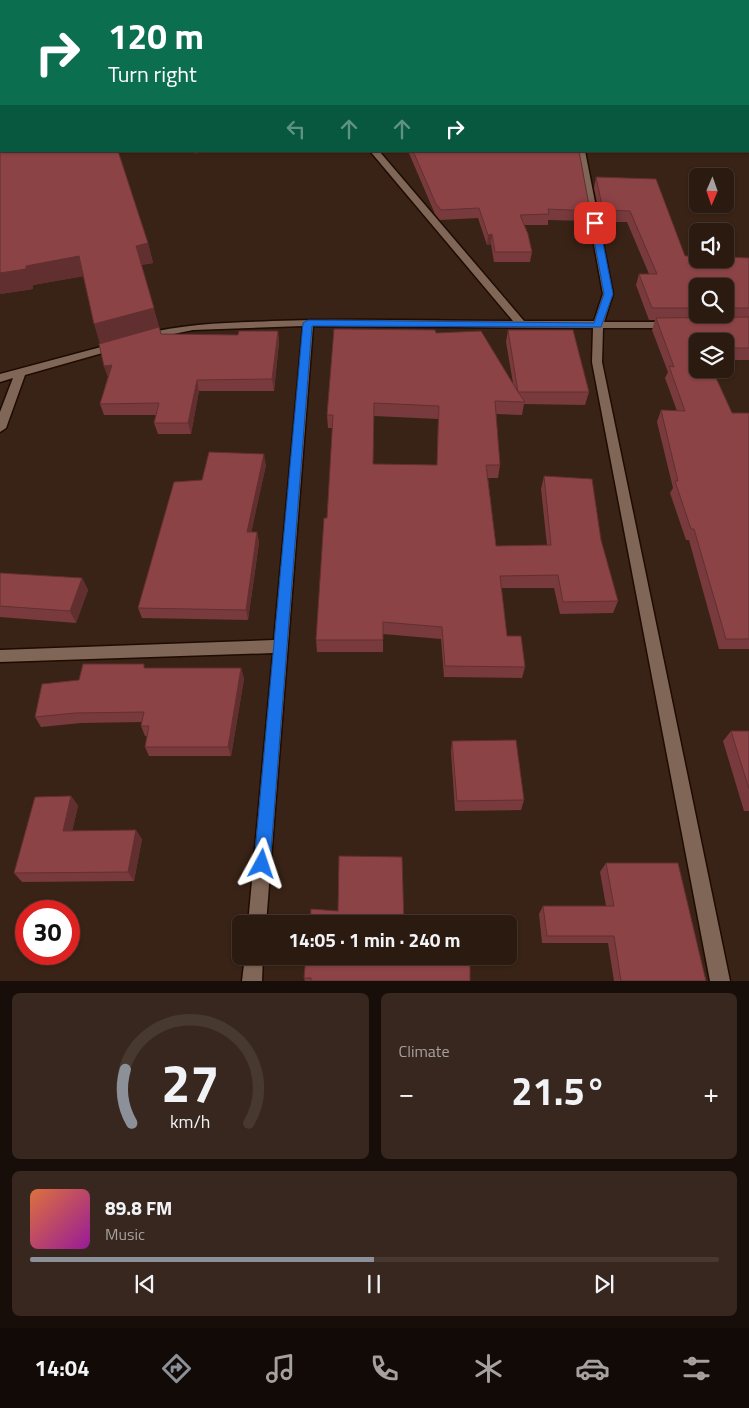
<!DOCTYPE html>
<html lang="en">
<head>
<meta charset="utf-8">
<style>
  :root { --surface:#2b1a10; --page:#37271e; --text:#f1f3f6; --muted:#a6a19f; --line:#473830; --accent:#8c9099 }
  body { margin:0; font-family:"Titillium Web",sans-serif; background:var(--page); color:var(--text); height:100vh; display:flex; flex-direction:column; font-size:19px; white-space:nowrap }
  * { box-sizing:border-box; margin:0 }
  p { font-size:16px; color:var(--muted) }
  .icon { flex:none; width:28px; height:28px; fill:none; stroke:currentColor; stroke-width:2; stroke-linecap:round; stroke-linejoin:round }
  .map { position:relative; height:981px; overflow:hidden }
  .panel { display:flex; flex-direction:column; gap:12px; padding:12px; background:#180e09; flex:1 }
  .panel>* { flex:none }
  .top-card { position:absolute; left:0px; top:0px; width:750px; height:152px; box-shadow:0 1px 4px #0004,0 0 0 1px var(--line); background:#0b6e4f; color:#fff; overflow:hidden }
  .needle { width:32px; rotate:182deg }
  .buttons { position:absolute; left:689px; top:168px; display:grid; gap:10px }
  .buttons a { display:grid; place-items:center; width:45px; height:45px; border-radius:8px; background:var(--surface); box-shadow:0 1px 4px #0004,0 0 0 1px var(--line); font-size:25px }
  .speed { position:absolute; left:15px; top:900px; display:flex; gap:10px; font-size:25px; font-weight:700; text-align:center }
  .speed>* { display:grid; place-content:center; width:65px; height:65px; border-radius:50%; background:var(--surface); box-shadow:0 1px 4px #0004,0 0 0 1px var(--line); line-height:1 }
  .speed .limit { border:8px solid #d22; background:#fff; color:#111 }
  .pin { position:absolute; display:grid; place-items:center; width:42px; height:42px; color:#fff; margin:-21px; border-radius:10px; box-shadow:0 2px 8px #0006 }
  .me { position:absolute; width:55px; margin:-28px; rotate:5deg; stroke-linejoin:round; filter:drop-shadow(0 0 4px #0008) }
  .turn { display:flex; align-items:center; gap:18px; height:105px; padding:0 25px; font-size:22px }
  .turn .icon { width:65px; height:65px; stroke-width:2.5 }
  .turn b { display:block; font-size:35px; line-height:42px }
  .lanes { display:flex; align-items:center; height:48px; padding:0 25px; background:#0003; justify-content:center; gap:25px; direction:ltr }
  .lanes .off { opacity:.35 }
  .big { font-size:38px; font-weight:700; line-height:1.1 }
  .panel .widget { flex:1; display:flex; flex-direction:column; justify-content:center; gap:8px; min-width:0; padding:0 18px; border-radius:8px; background:var(--page) }
  .panel .dial { align-items:center; gap:0 }
  .dial svg { height:130px; overflow:visible; fill:none; stroke:var(--line); stroke-width:7; stroke-linecap:round; text-anchor:middle }
  .dial text { fill:var(--text); stroke:none }
  .song { display:flex; align-items:center; gap:15px }
  .cover { width:60px; height:60px; border-radius:8px; background:linear-gradient(135deg,hsl(20 70% 55%),hsl(300 70% 35%)) }
  .played { height:5px; border-radius:2px; background:linear-gradient(90deg,var(--accent) 50%,var(--line) 50%) }
  .keys { display:flex; justify-content:space-around; direction:ltr }
  .heat { display:flex; justify-content:space-between; align-items:center; font-size:28px; direction:ltr }
  .panel .tiles { flex:1; display:grid; gap:12px; grid-template-columns:1fr 1fr }
  .widget:last-child { grid-column:span 2 }
  .trip { position:absolute; left:232px; top:915px; width:285px; height:50px; border-radius:8px; background:var(--surface); box-shadow:0 1px 4px #0004,0 0 0 1px var(--line); font-weight:700; line-height:50px; text-align:center }
  .tabs { display:flex; height:80px; justify-content:space-around; align-items:center; background:#110a06; color:var(--muted) }
  .tabs .icon { width:35px; height:35px }
  .tabs .active { color:var(--accent) }
  .tabs b { font-size:22px; color:var(--text) }
  .map>svg:first-child { display:block }
  .lines { fill:none; stroke-linecap:round; stroke-linejoin:round }
  .street-casing { stroke:#1f0b02; stroke-width:3 }
  .street { fill:#806657; fill-rule:evenodd }
  .wall { fill:#783a3c; fill-rule:evenodd }
  .shaded-wall { fill:#622f31 }
  .building { fill:#8c4346; stroke:#622f31; fill-rule:evenodd }
  .route { fill:#1a73e8; stroke:#114b97 }
</style>
</head>
<body>
<div class="map">
<svg width="749" height="981" viewBox="0 0 749 981">
  <rect width="100%" height="100%" fill="#392316"/>
  <g class="lines">
    <defs>
      <g id="street">
        <polygon points="218,0 225,0 226,1 219,1"/>
        <polygon points="389,0 396,0 397,1 390,1"/>
        <path d="M370,151H379L524,321H594L603,294L577,151H585L613,294L604,322H670L675,325L670,328H603L602,362L730,981H710L592,362L593,328L313,326L266,924H248L273,653L0,662V650L274,640L303,326L193,330L144,340L140,339L139,337L140,335C186,323 226,323 273,321C353,318 433,321 513,321Z"/>
        <polygon points="116,343 121,346 120,348 25,375 6,428 0,432 0,412 13,378 0,382 0,374"/>
        <polygon points="245,956 263,956 262,981 242,981"/>
      </g>
    </defs>
    <!-- street casing -->
    <use href="#street" class="street-casing"/>
    <!-- street -->
    <use href="#street" class="street"/>
  </g>
  <!-- wall -->
  <g class="wall">
    <polygon points="0,0 98,0 96,1 1,1 1,31 0,32"/>
    <polygon points="411,0 749,0 749,123 749,1 411,1"/>
    <polygon points="408,151 579,151 590,211 588,221 548,220 548,225 524,225 532,252 530,262 494,262 491,244 487,245 478,218 440,220 435,214"/>
    <path d="M596,177L685,256L749,258V360H725V341H698L732,413H749V649H719L689,540H686L670,493L673,488L657,422L661,410L677,411L665,378L668,372L652,330L655,320H649L636,285L639,274H649L627,222H601L594,188ZM698,286H725V314H698Z"/>
    <polygon points="148,243 153,263 141,265 161,334 238,335 278,331 279,342 274,391 199,391 191,434 158,434 154,423 157,415 104,415 100,404 108,377 104,366 100,343 83,276 33,285 33,289 0,294"/>
    <path d="M508,330L589,392L585,405L524,404L522,415L496,414L500,465L498,478H488L496,546L547,545L541,489L544,476L601,540L618,601L613,613L560,614L554,588H501L507,636L525,667L522,678L444,677L441,639L383,634V652H317L316,640L327,518L333,428H328L327,415L436,333L513,383L506,342ZM374,416L438,419L437,465L373,464Z"/>
    <polygon points="266,465 251,532 257,532 259,543 248,620 142,618 138,608 202,480"/>
    <polygon points="0,573 82,578 88,590 76,623 0,617"/>
    <polygon points="146,668 241,668 244,679 231,756 149,756 145,747 147,736 145,736 141,726 142,722 81,723 41,727 35,717 79,680"/>
    <polygon points="731,731 749,731 749,811 744,811 723,741"/>
    <polygon points="452,741 524,800 521,810 455,811 451,751"/>
    <polygon points="71,796 78,806 72,831 142,839 134,881 22,882 14,873"/>
    <polygon points="606,863 706,981 614,981 608,943 542,943 539,914 543,906 606,906 600,872"/>
    <polygon points="304,978 470,981 305,981"/>
  </g>
  <!-- shaded-wall -->
  <g class="shaded-wall">
    <polygon points="73,0 84,0 84,1 71,1"/>
    <polygon points="90,0 98,0 96,1 90,1"/>
    <polygon points="1,23 1,31 0,32 0,24"/>
    <polygon points="194,151 212,151 194,154"/>
    <polygon points="492,234 491,244 487,245 488,235"/>
    <polygon points="148,243 153,263 140,265 136,246"/>
    <polygon points="79,256 85,276 33,285 33,289 0,294 0,273 26,266"/>
    <polygon points="154,308 159,328 100,344 94,324"/>
    <polygon points="278,331 279,342 274,391 272,379"/>
    <polygon points="112,365 115,376 108,377 104,366"/>
    <polygon points="197,380 199,391 191,434 188,423"/>
    <polygon points="264,454 266,465 249,543 247,532"/>
    <polygon points="257,532 259,543 248,620 246,610"/>
    <polygon points="82,578 88,590 76,623 70,611"/>
    <polygon points="241,668 244,679 231,756 228,747"/>
    <polygon points="71,796 78,806 70,840 63,831"/>
    <polygon points="136,830 142,839 134,881 128,872"/>
  </g>
  <!-- building -->
  <g class="building">
    <polygon points="0,0 73,0 71,1 1,1 1,23 0,24"/>
    <polygon points="256,0 289,0 288,1 258,1"/>
    <polygon points="416,0 749,0 749,113 749,1 417,1"/>
    <polygon points="1,97 1,151 118,151 148,243 136,246 154,308 94,324 79,256 26,266 26,269 0,273 0,98"/>
    <polygon points="413,151 579,151 590,211 548,209 549,214 520,215 528,234 532,252 495,252 492,234 488,235 479,208 441,210 436,204"/>
    <polygon points="596,177 656,179 685,256 698,256 698,259 725,259 725,257 749,258 749,308 725,308 725,286 698,286 698,308 652,308 639,274 657,274 630,211 603,210"/>
    <polygon points="749,317 749,348 725,348 725,341 698,341 698,369 712,369 732,413 749,413 749,639 726,639 694,529 691,529 675,481 678,481 661,410 685,411 669,366 674,367 656,318"/>
    <polygon points="159,327 161,334 238,335 239,331 278,331 272,379 197,380 188,423 154,423 159,403 100,404 112,365 104,366 99,344"/>
    <path d="M334,329L435,330L436,333L481,331L518,392L508,330H573L589,392H518L525,402L495,401L500,465H486L496,546L551,545L544,476L592,479L601,540L618,601L563,602L558,575L500,576L507,636H521L525,667L445,666L442,627L383,622V640H316L324,518H327L333,415H327ZM374,403L439,406L437,465L373,464Z"/>
    <polygon points="209,452 264,454 247,532 257,532 246,610 138,608 174,482 202,480"/>
    <polygon points="0,573 82,578 70,611 0,606"/>
    <polygon points="83,664 144,664 144,668 241,668 228,747 145,747 149,726 141,726 144,712 75,713 35,717 42,684 79,680"/>
    <polygon points="731,731 749,731 749,789"/>
    <polygon points="516,740 524,800 457,801 452,741"/>
    <polygon points="71,796 63,831 136,830 128,872 14,873 35,797"/>
    <polygon points="339,856 402,857 404,924 310,924 311,909 338,911"/>
    <polygon points="606,863 678,863 706,981 621,981 614,936 547,936 543,906 614,906"/>
    <polygon points="306,956 470,956 470,981 311,981 311,978 304,978"/>
  </g>
  <!-- route -->
  <polygon class="route" points="595,220 599,223 613,294 601,327 312,326 270,864 267,870 262,872 256,870 254,864 303,323 308,320 594,323 604,294 591,223"/>
</svg>
<div class="buttons">
<a><svg class="needle" viewBox="-14 -14 28 28"><path d="M0-13l5 13h-10z" fill="#e53935"/><path d="M0 13l5-13h-10z" fill="#a6a19f"/></svg></a>
<a><svg class="icon" aria-label="sound" viewBox="0 0 24 24"><path d="M4 9h4l5-4v14l-5-4H4zM17 9q2 3 0 6"/></svg></a>
<a><svg class="icon" aria-label="search" viewBox="0 0 24 24"><circle cx="10" cy="10" r="6"/><path d="M15 15l6 6"/></svg></a>
<a><svg class="icon" aria-label="layers" viewBox="0 0 24 24"><path d="M12 4l9 5-9 5-9-5zM3 14l9 5 9-5"/></svg></a>
</div>
<div class="speed"><div class="limit">30</div></div>
<div class="pin" style="left:595px;top:223px;background:#d93025"><svg class="icon" aria-label="arrive" viewBox="0 0 24 24"><path d="M6 21V4h12l-3 4 3 4H6"/></svg></div>
<svg class="me" style="left:262px;top:864px" viewBox="-20 -20 40 40"><path d="M0-17L14 15 0 8-14 15z" fill="#1a73e8" stroke="#fff" stroke-width="4"/></svg>
<div class="trip">14:05 · 1 min · 240 m</div>
<div class="top-card">
<div class="turn"><svg class="icon" aria-label="right" viewBox="0 0 24 24"><path d="M7 20v-9h11M14 6l5 5-5 5"/></svg><div><b>120 m</b>Turn right</div></div>
<div class="lanes"><svg class="icon off" aria-label="left" viewBox="0 0 24 24"><path d="M17 20v-9H6M10 6l-5 5 5 5"/></svg><svg class="icon off" aria-label="ahead" viewBox="0 0 24 24"><path d="M12 20V5M6 11l6-6 6 6"/></svg><svg class="icon off" aria-label="ahead" viewBox="0 0 24 24"><path d="M12 20V5M6 11l6-6 6 6"/></svg><svg class="icon" aria-label="right" viewBox="0 0 24 24"><path d="M7 20v-9h11M14 6l5 5-5 5"/></svg></div>
</div>
</div>
<section class="panel">
<div class="tiles">
<div class="widget dial"><svg viewBox="0 0 100 80">
<path d="M14 69A42 42 0 1 1 86 69"/>
<path d="M14 69A42 42 0 0 1 10 36" stroke="#8c9099"/>
<text x="50" y="56" font-size="32" font-weight="700">27</text>
<text x="50" y="72" font-size="11">km/h</text>
</svg></div>
<div class="widget"><p>Climate</p>
<div class="heat"><a>−</a><b class="big">21.5°</b><a>+</a></div>
</div>
<div class="widget">
<div class="song"><i class="cover"></i><div><b>89.8 FM</b><p>Music</p></div></div>
<div class="played"></div>
<div class="keys"><svg class="icon" aria-label="previous" viewBox="0 0 24 24"><path d="M18 5L8 12l10 7zM5 5v14"/></svg><svg class="icon" aria-label="pause" viewBox="0 0 24 24"><path d="M8 5v14M16 5v14"/></svg><svg class="icon" aria-label="next" viewBox="0 0 24 24"><path d="M6 5l10 7-10 7zM19 5v14"/></svg></div>
</div>
</div>
</section>
<nav class="tabs">
<b>14:04</b>
<svg class="icon active" aria-label="directions" viewBox="0 0 24 24"><path d="M12 3l9 9-9 9-9-9zM9 14v-3h6M13 9l2 2-2 2"/></svg>
<svg class="icon" aria-label="music" viewBox="0 0 24 24"><path d="M9 18V5l10-2v13"/><circle cx="6" cy="18" r="3"/><circle cx="16" cy="16" r="3"/></svg>
<svg class="icon" aria-label="phone" viewBox="0 0 24 24"><path d="M5 4h4l2 5-3 2q2 4 5 5l2-3 5 2v4C11 20 4 13 5 4z"/></svg>
<svg class="icon" aria-label="climate" viewBox="0 0 24 24"><path d="M12 3v18M4 7l16 10M4 17L20 7"/></svg>
<svg class="icon" aria-label="car" viewBox="0 0 24 24"><path d="M5 17H2v-5l4-1 3-4h7l3 4 3 1v5h-3M9 17h6M6 11h13"/><circle cx="7" cy="17" r="2"/><circle cx="17" cy="17" r="2"/></svg>
<svg class="icon" aria-label="filters" viewBox="0 0 24 24"><path d="M4 7h16M4 17h16"/><circle cx="9" cy="7" r="2"/><circle cx="15" cy="17" r="2"/></svg>
</nav>
</body>
</html>
